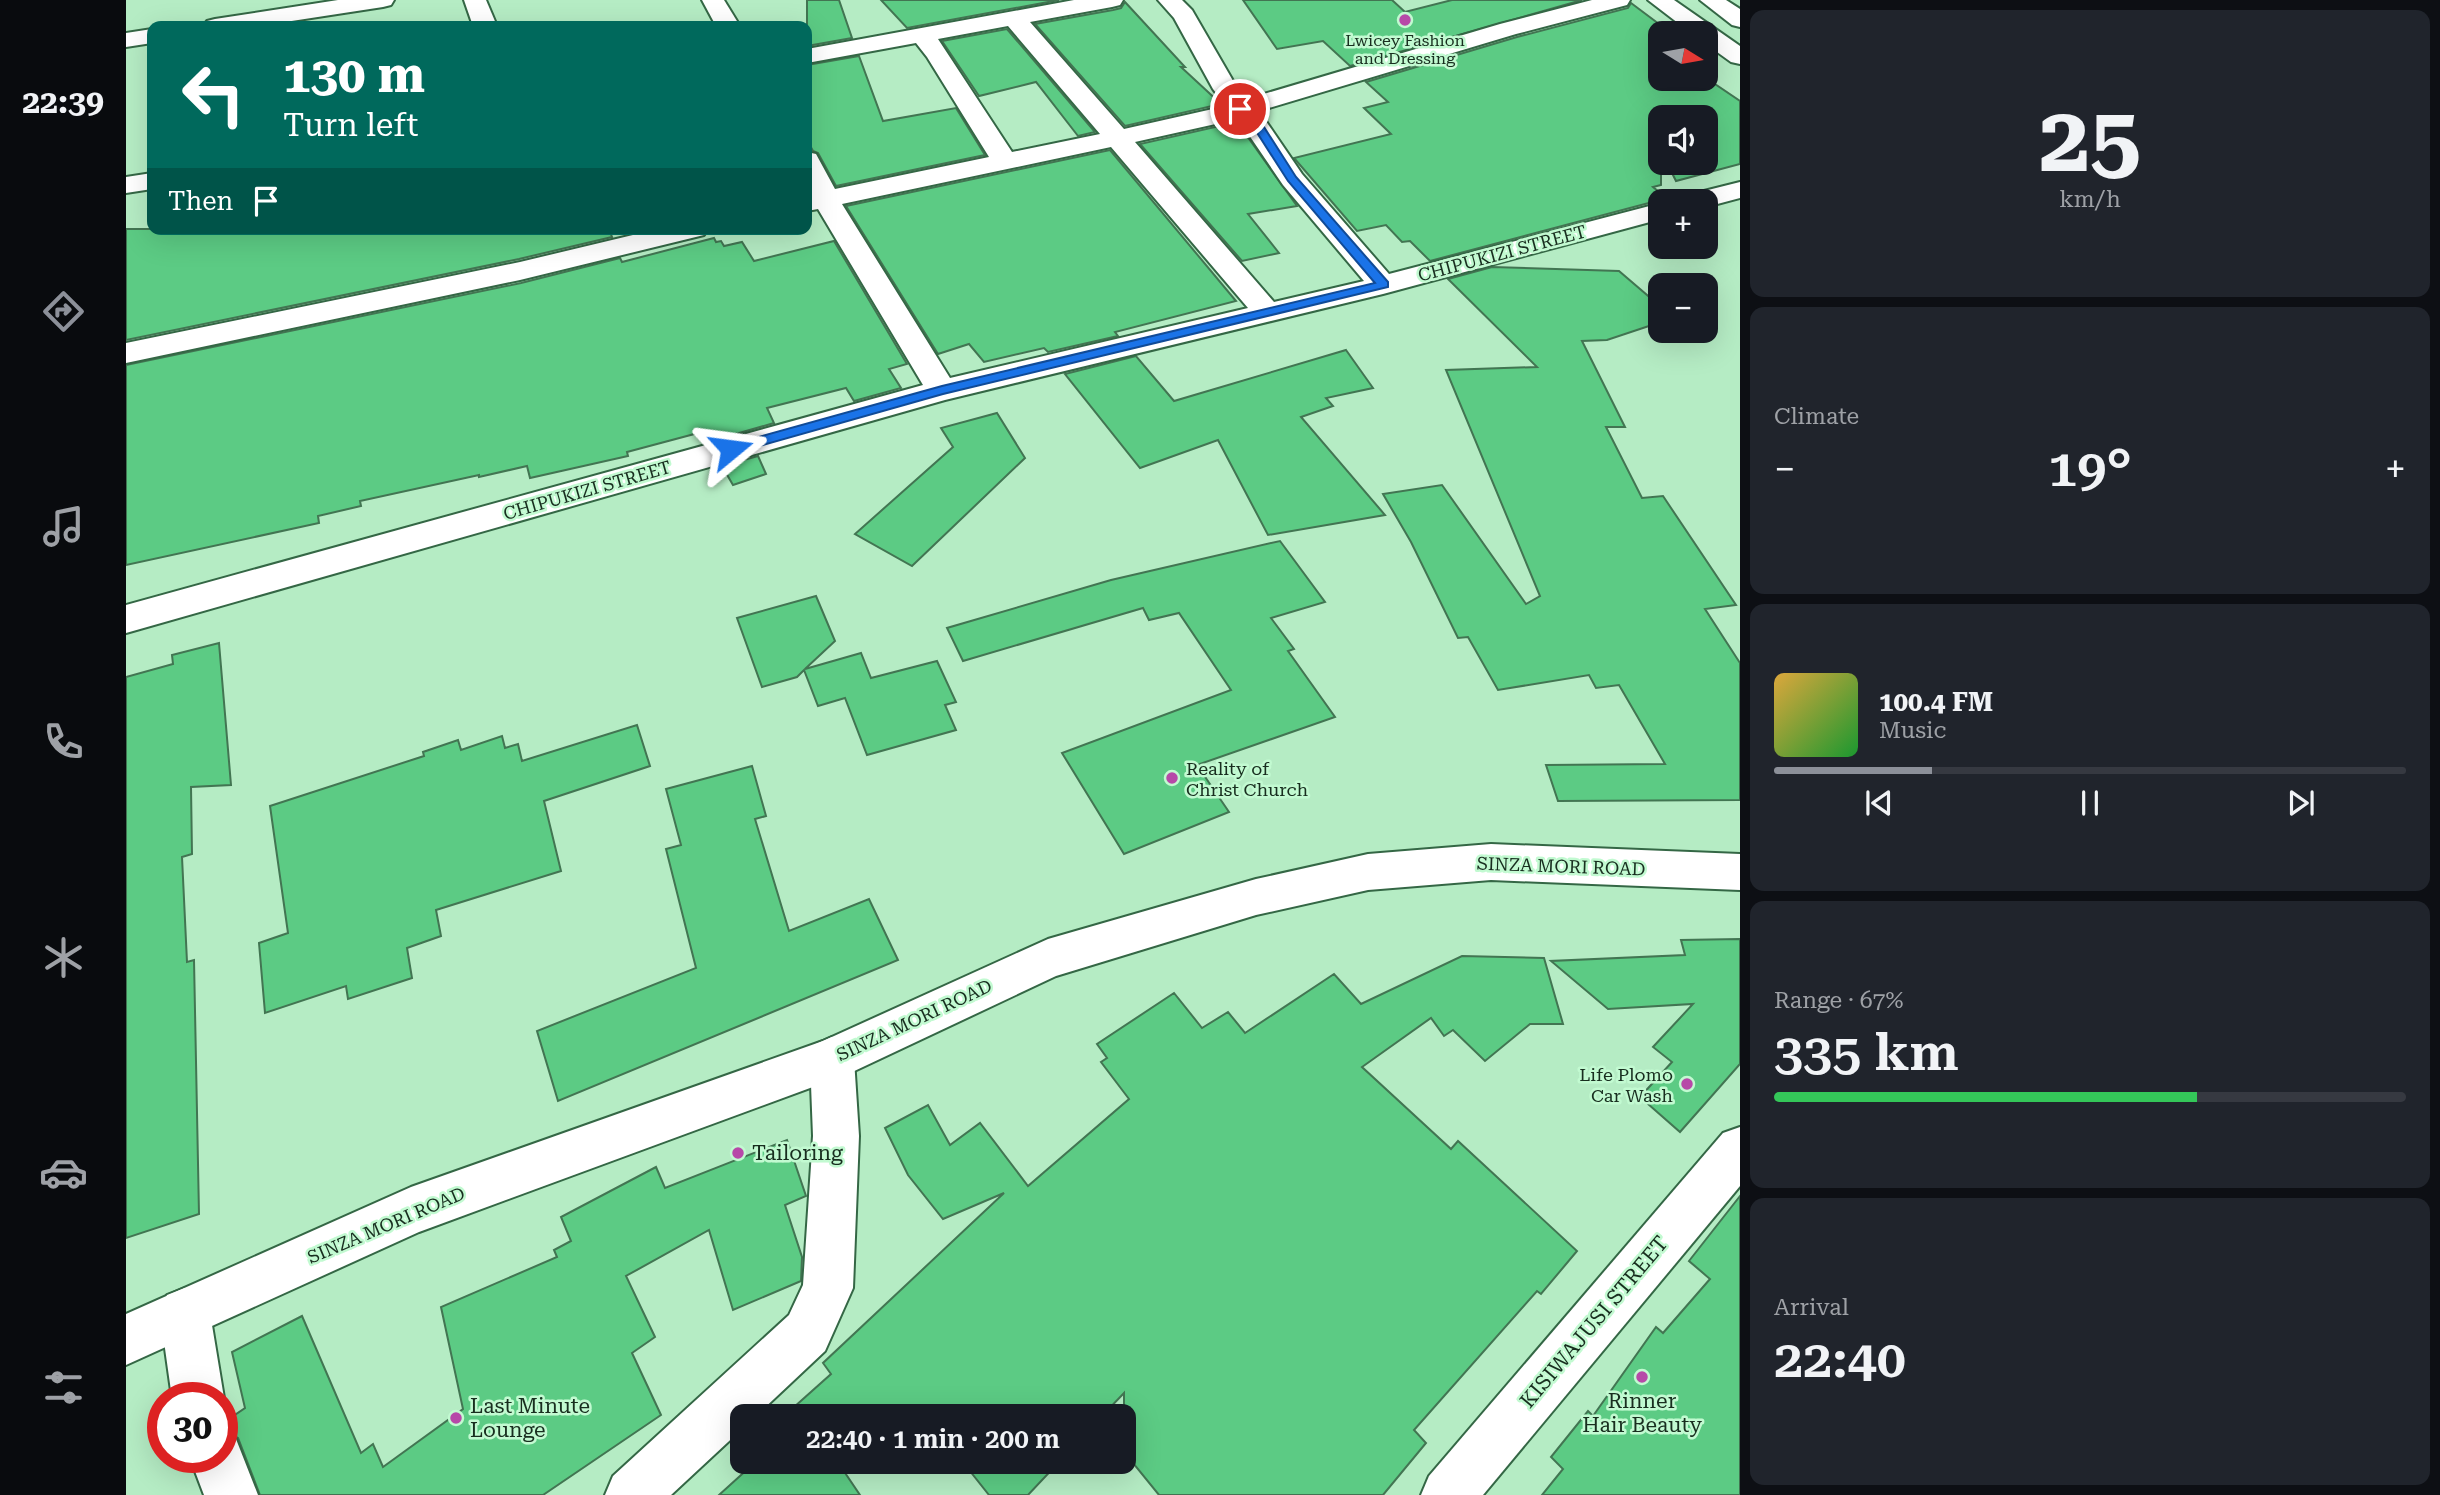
<!DOCTYPE html>
<html lang="en">
<head>
<meta charset="utf-8">
<style>
  :root { --surface:#171b24; --page:#20242c; --text:#f1f3f6; --muted:#9ea1a6; --line:#363941; --accent:#8c9099 }
  body { margin:0; font-family:"Roboto Serif",serif; background:var(--page); color:var(--text); height:100vh; display:flex; flex-direction:column; font-size:26px; white-space:nowrap }
  * { box-sizing:border-box; margin:0 }
  p { font-size:23px; color:var(--muted) }
  .icon { flex:none; width:38px; height:38px; fill:none; stroke:currentColor; stroke-width:2; stroke-linecap:round; stroke-linejoin:round }
  .map { position:relative; flex:1; overflow:hidden }
  .side { display:flex; flex-direction:column; gap:10px; padding:10px; background:#0d0f14; width:700px }
  .side>* { flex:none }
  .banner { position:absolute; left:21px; top:21px; width:665px; height:214px; border-radius:14px; box-shadow:0 7px 28px #0002; background:#00695c; color:#fff; overflow:hidden }
  .needle { width:46px; rotate:101deg }
  .controls { position:absolute; left:1522px; top:21px; display:grid; gap:14px }
  .controls a { display:grid; place-items:center; width:70px; height:70px; border-radius:14px; background:var(--surface); box-shadow:0 7px 28px #0002; font-size:35px }
  .speed { position:absolute; left:21px; top:1382px; display:flex; gap:14px; font-size:35px; font-weight:700; text-align:center }
  .speed>* { display:grid; place-content:center; width:91px; height:91px; border-radius:50%; background:var(--surface); box-shadow:0 7px 28px #0002; line-height:1 }
  .speed .limit { border:10px solid #d22; background:#fff; color:#111 }
  .pin { position:absolute; display:grid; place-items:center; width:60px; height:60px; color:#fff; margin:-30px; border:4px solid #fff; border-radius:50%; box-shadow:0 2px 7px #0007 }
  .me { position:absolute; width:77px; margin:-38px; rotate:74deg; stroke-linejoin:round; filter:drop-shadow(0 0 5px #0008) }
  .turn { display:flex; align-items:center; gap:24px; height:147px; padding:0 21px; font-size:32px }
  .turn .icon { width:91px; height:91px; stroke-width:2.5 }
  .turn b { display:block; font-size:49px; line-height:60px }
  .then { display:flex; align-items:center; height:66px; padding:0 21px; background:#0003; gap:14px; font-size:26px }
  .big { font-size:52px; font-weight:600; line-height:1.1 }
  .side .card { flex:1; display:flex; flex-direction:column; justify-content:center; gap:10px; min-width:0; padding:0 24px; border-radius:14px; background:var(--page) }
  .side .dial { align-items:center; gap:0 }
  .dial b { font-size:91px; line-height:1 }
  .song { display:flex; align-items:center; gap:21px }
  .cover { width:84px; height:84px; border-radius:10px; background:linear-gradient(135deg,hsl(40 70% 55%),hsl(130 70% 35%)) }
  .played { height:7px; border-radius:4px; background:linear-gradient(90deg,var(--accent) 25%,var(--line) 25%) }
  .keys { display:flex; justify-content:space-around; direction:ltr }
  .heat { display:flex; justify-content:space-between; align-items:center; font-size:38px; direction:ltr }
  .charge { height:10px; border-radius:5px; background:linear-gradient(90deg,#34c759 67%,var(--line) 0) }
  .trip { position:absolute; left:604px; top:1404px; width:406px; height:70px; border-radius:14px; background:var(--surface); box-shadow:0 7px 28px #0002; font-weight:600; line-height:70px; text-align:center }
  main { display:flex; flex:1; min-height:0 }
  .menu { display:flex; flex-direction:column; width:126px; justify-content:space-around; align-items:center; background:#090b0e; color:var(--muted) }
  .menu .icon { width:49px; height:49px }
  .menu .current { color:var(--accent) }
  .menu b { font-size:32px; color:var(--text) }
  .map>svg:first-child { display:block }
  .building { fill:#5ccb84; stroke:#427552; stroke-width:2 }
  .lines { fill:none; stroke-linecap:round; stroke-linejoin:round }
  .minor-casing { stroke:#346745; stroke-width:4 }
  .tertiary-casing { stroke:#346745; stroke-width:4 }
  .secondary-casing { stroke:#346745; stroke-width:4 }
  .minor { fill:#fff; fill-rule:evenodd }
  .tertiary { fill:#fff; fill-rule:evenodd }
  .secondary { fill:#fff; fill-rule:evenodd }
  .route { fill:#1a73e8; stroke:#114b97; stroke-width:2 }
  .poi-dot { fill:#b749a8; stroke:#c2fad1; stroke-width:2.5 }
  .labels { text-anchor:middle; dominant-baseline:central; stroke-width:5; stroke-linejoin:round; paint-order:stroke }
  .far-poi-label { font-size:16px; fill:#182e1f; stroke:#c2fad1 }
  .street-label { font-size:18px; fill:#182e1f; stroke:#c2fad1 }
  .poi-label { font-size:18px; fill:#182e1f; stroke:#c2fad1; text-anchor:start }
  .near-poi-label { font-size:21px; fill:#182e1f; stroke:#c2fad1; text-anchor:start }
  .near-street-label { font-size:21px; fill:#182e1f; stroke:#c2fad1 }
</style>
</head>
<body>
<main>
<nav class="menu">
<b>22:39</b>
<svg class="icon current" aria-label="directions" viewBox="0 0 24 24"><path d="M12 3l9 9-9 9-9-9zM9 14v-3h6M13 9l2 2-2 2"/></svg>
<svg class="icon" aria-label="music" viewBox="0 0 24 24"><path d="M9 18V5l10-2v13"/><circle cx="6" cy="18" r="3"/><circle cx="16" cy="16" r="3"/></svg>
<svg class="icon" aria-label="phone" viewBox="0 0 24 24"><path d="M5 4h4l2 5-3 2q2 4 5 5l2-3 5 2v4C11 20 4 13 5 4z"/></svg>
<svg class="icon" aria-label="climate" viewBox="0 0 24 24"><path d="M12 3v18M4 7l16 10M4 17L20 7"/></svg>
<svg class="icon" aria-label="car" viewBox="0 0 24 24"><path d="M5 17H2v-5l4-1 3-4h7l3 4 3 1v5h-3M9 17h6M6 11h13"/><circle cx="7" cy="17" r="2"/><circle cx="17" cy="17" r="2"/></svg>
<svg class="icon" aria-label="filters" viewBox="0 0 24 24"><path d="M4 7h16M4 17h16"/><circle cx="9" cy="7" r="2"/><circle cx="15" cy="17" r="2"/></svg>
</nav>
<div class="map">
<svg width="1614" height="1495" viewBox="0 0 1614 1495">
  <rect width="100%" height="100%" fill="#b5ecc4"/>
  <!-- building -->
  <g class="building">
    <polygon points="681,0 713,0 726,38 681,46"/>
    <polygon points="755,0 933,0 781,28"/>
    <polygon points="1117,0 1266,0 1279,12 1326,0 1456,0 1224,66 1197,41 1151,49"/>
    <polygon points="999,2 1059,67 1055,67 1095,104 999,126 909,24 987,10 995,8"/>
    <polygon points="1505,3 1545,33 1535,33 1535,79 1580,78 1614,101 1614,164 1550,181 1541,163 1580,163 1580,117 1535,117 1535,185 1527,187 1544,201 1534,200 1304,261 1284,241 1276,242 1260,225 1231,231 1168,158 1265,134 1238,108 1262,102 1240,82 1391,37 1502,8"/>
    <polygon points="881,29 969,132 952,136 910,82 853,96 816,41"/>
    <polygon points="733,56 757,121 830,108 859,155 710,186 692,153 687,151 681,140 681,65"/>
    <polygon points="1111,122 1171,206 1122,214 1153,253 1116,261 1014,144"/>
    <polygon points="984,150 1110,301 989,332 992,336 922,352 918,348 858,362 843,344 812,354 720,206"/>
    <polygon points="0,229 483,229 486,237 393,259 0,340"/>
    <polygon points="588,238 590,242 595,241 598,246 616,242 628,261 708,241 781,364 763,369 775,388 728,401 720,388 641,408 648,423 582,442 576,432 501,452 502,456 404,478 401,466 353,477 353,475 234,501 235,506 192,516 193,523 0,565 0,365 395,283 494,258 496,262"/>
    <polygon points="1366,267 1493,271 1535,307 1535,322 1481,340 1456,341 1499,427 1480,427 1516,498 1537,496 1610,605 1579,609 1614,663 1614,800 1432,801 1420,765 1539,764 1493,685 1470,688 1463,675 1372,690 1342,637 1332,638 1285,542 1257,494 1316,485 1400,604 1414,596 1320,370 1411,367 1322,279"/>
    <polygon points="1220,350 1247,388 1200,398 1207,406 1175,417 1259,515 1142,535 1092,440 1014,468 939,374 1010,356 1048,401"/>
    <polygon points="871,413 899,458 786,566 729,534 827,447 815,428"/>
    <polygon points="632,456 640,474 607,485 596,466"/>
    <polygon points="1154,541 1199,602 1145,618 1168,649 1162,651 1209,717 1071,765 1103,812 998,854 936,753 1105,690 1053,613 1023,620 1017,608 837,661 821,628 985,580"/>
    <polygon points="690,596 709,641 679,669 735,653 745,678 811,661 830,702 819,705 830,730 741,755 719,698 692,706 678,670 671,677 636,687 611,618"/>
    <polygon points="93,643 105,785 65,787 66,854 56,857 61,962 68,960 73,1214 0,1238 0,677 47,664 46,655"/>
    <polygon points="511,725 524,766 418,801 435,871 310,910 315,936 281,948 286,978 222,999 220,986 139,1013 133,943 162,933 144,806 298,756 297,752 332,740 335,750 376,736 379,748 392,744 396,761"/>
    <polygon points="626,766 640,816 629,819 663,931 743,899 772,960 432,1101 411,1031 570,968 540,849 555,845 540,789"/>
    <polygon points="1614,939 1614,1064 1554,1132 1514,1097 1546,1062 1527,1047 1567,1004 1482,1009 1425,961 1559,955 1555,940"/>
    <polygon points="1336,956 1418,958 1437,1024 1404,1024 1359,1061 1327,1030 1318,1036 1305,1018 1236,1067 1325,1149 1332,1141 1451,1251 1415,1294 1411,1291 1288,1430 1300,1443 1257,1495 1033,1495 998,1452 998,1393 976,1416 658,1416 705,1374 697,1363 878,1193 817,1219 782,1175 759,1128 802,1105 824,1145 854,1123 902,1186 1003,1099 975,1062 981,1058 971,1044 1048,993 1076,1028 1102,1012 1119,1033 1208,974 1235,1004"/>
    <polygon points="661,1140 680,1196 659,1205 676,1257 675,1281 607,1310 583,1230 500,1276 529,1337 506,1353 535,1415 417,1495 134,1495 112,1438 105,1434 100,1421 119,1408 106,1352 176,1316 235,1453 247,1444 257,1467 337,1409 315,1307 431,1257 428,1250 445,1241 435,1217 530,1167 539,1188"/>
    <polygon points="1614,1196 1614,1495 1416,1495 1437,1469 1425,1457 1462,1411 1467,1416 1530,1327 1537,1333 1584,1279 1563,1261"/>
    <polygon points="622,1461 711,1461 734,1495 593,1495 625,1466"/>
    <polygon points="836,1461 934,1461 902,1495 863,1495"/>
  </g>
  <g class="lines">
    <defs>
      <g id="minor">
        <polygon points="212,0 268,0 265,5 257,7 133,26 77,26 81,21 89,19"/>
        <polygon points="338,0 360,0 371,26 347,26"/>
        <polygon points="576,0 598,0 614,26 590,26"/>
        <path d="M948,0H997L994,5L986,7L904,22L998,129L1100,106L1087,89L1048,18L1032,0H1056L1066,10L1110,86L1121,99L1374,24L1466,0H1504L1501,5L1390,34L1133,111L1176,174L1263,274L1535,203V219L1257,294L819,400L0,633V605L797,385L692,209L681,211V195L685,194L681,186V152L690,154L709,189L863,157L801,57L790,43L681,63V49ZM882,26L974,134L886,152L812,39ZM1112,119L1157,185L1238,281L1148,302L1009,142ZM985,147L1122,308L824,378L716,204Z"/>
        <polygon points="26,29 26,43 0,47 0,33"/>
        <polygon points="26,173 26,189 0,193 0,177"/>
        <polygon points="1614,182 1614,198 1580,207 1580,201 1558,201 1562,195"/>
        <polygon points="532,229 582,229 578,235 394,280 0,363 0,343 394,262"/>
        <polygon points="706,1037 722,1044 728,1059 733,1136 727,1288 699,1351 630,1416 616,1416 616,1429 545,1495 479,1495 487,1476 663,1315 677,1285 687,1136 684,1059 690,1044"/>
        <polygon points="1614,1127 1614,1186 1357,1495 1295,1495 1303,1476 1597,1133"/>
        <polygon points="59,1288 77,1295 84,1313 98,1398 96,1402 96,1398 46,1398 34,1313 41,1295"/>
        <polygon points="96,1434 110,1439 132,1495 78,1495 64,1458 96,1458"/>
      </g>
      <polygon id="tertiary" points="1365,844 1614,854 1614,890 1365,880 1242,890 1130,915 930,976 722,1074 293,1232 0,1365 0,1314 285,1187 697,1041 922,939 1130,879 1242,854"/>
      <g id="secondary">
        <polygon points="1522,0 1548,0 1614,46 1614,64 1605,62 1580,44 1580,33 1565,33"/>
        <polygon points="1574,0 1600,0 1614,9 1614,27 1606,25"/>
      </g>
    </defs>
    <!-- minor casing -->
    <use href="#minor" class="minor-casing"/>
    <!-- tertiary casing -->
    <use href="#tertiary" class="tertiary-casing"/>
    <!-- secondary casing -->
    <use href="#secondary" class="secondary-casing"/>
    <!-- minor -->
    <use href="#minor" class="minor"/>
    <!-- tertiary -->
    <use href="#tertiary" class="tertiary"/>
    <!-- secondary -->
    <use href="#secondary" class="secondary"/>
  </g>
  <!-- route -->
  <polygon class="route" points="1110,106 1118,106 1136,124 1170,177 1262,282 1262,287 817,394 605,454 600,452 600,446 816,386 1249,283 1162,181 1128,128 1110,111"/>
  <!-- markers -->
  <g class="poi-dot">
    <circle cx="1279" cy="20" r="7"/>
    <circle cx="1046" cy="778" r="7"/>
    <circle cx="1561" cy="1084" r="7"/>
    <circle cx="612" cy="1153" r="7"/>
    <circle cx="1516" cy="1377" r="7"/>
    <circle cx="330" cy="1418" r="7"/>
  </g>
  <g class="labels">
    <!-- far-poi labels -->
    <g class="far-poi-label">
      <text x="1279" y="40">Lwicey Fashion<tspan x="1279" dy="18">and Dressing</tspan></text>
    </g>
    <!-- street labels -->
    <g class="street-label">
      <text transform="translate(1376 253) rotate(-15)">CHIPUKIZI STREET</text>
      <text transform="translate(461 490) rotate(-16)">CHIPUKIZI STREET</text>
      <text transform="translate(1435 866) rotate(2)">SINZA MORI ROAD</text>
      <text transform="translate(788 1020) rotate(-25)">SINZA MORI ROAD</text>
      <text transform="translate(260 1225) rotate(-23)">SINZA MORI ROAD</text>
    </g>
    <!-- poi labels -->
    <g class="poi-label">
      <text x="1060" y="768">Reality of<tspan x="1060" dy="21">Christ Church</tspan></text>
      <text x="1547" y="1074" text-anchor="end">Life Plomo<tspan x="1547" dy="21">Car Wash</tspan></text>
    </g>
    <!-- near-poi labels -->
    <g class="near-poi-label">
      <text x="626" y="1153">Tailoring</text>
      <text x="1516" y="1401" text-anchor="middle">Rinner<tspan x="1516" dy="24">Hair Beauty</tspan></text>
      <text x="344" y="1406">Last Minute<tspan x="344" dy="24">Lounge</tspan></text>
    </g>
    <!-- near-street labels -->
    <g class="near-street-label">
      <text transform="translate(1468 1322) rotate(-50)">KISIWAJUSI STREET</text>
    </g>
  </g>
</svg>
<div class="controls">
<a><svg class="needle" viewBox="-14 -14 28 28"><path d="M0-13l5 13h-10z" fill="#e53935"/><path d="M0 13l5-13h-10z" fill="#9ea1a6"/></svg></a>
<a><svg class="icon" aria-label="sound" viewBox="0 0 24 24"><path d="M4 9h4l5-4v14l-5-4H4zM17 9q2 3 0 6"/></svg></a>
<a>+</a>
<a>−</a>
</div>
<div class="speed"><div class="limit">30</div></div>
<div class="pin" style="left:1114px;top:109px;background:#d93025"><svg class="icon" aria-label="arrive" viewBox="0 0 24 24"><path d="M6 21V4h12l-3 4 3 4H6"/></svg></div>
<svg class="me" style="left:605px;top:449px" viewBox="-20 -20 40 40"><path d="M0-17L14 15 0 8-14 15z" fill="#1a73e8" stroke="#fff" stroke-width="4"/></svg>
<div class="trip">22:40 · 1 min · 200 m</div>
<div class="banner">
<div class="turn"><svg class="icon" aria-label="left" viewBox="0 0 24 24"><path d="M17 20v-9H6M10 6l-5 5 5 5"/></svg><div><b>130 m</b>Turn left</div></div>
<div class="then">Then<svg class="icon" aria-label="arrive" viewBox="0 0 24 24"><path d="M6 21V4h12l-3 4 3 4H6"/></svg></div>
</div>
</div>
<section class="side">
<div class="card dial"><b>25</b><p>km/h</p></div>
<div class="card"><p>Climate</p>
<div class="heat"><a>−</a><b class="big">19°</b><a>+</a></div>
</div>
<div class="card">
<div class="song"><i class="cover"></i><div><b>100.4 FM</b><p>Music</p></div></div>
<div class="played"></div>
<div class="keys"><svg class="icon" aria-label="previous" viewBox="0 0 24 24"><path d="M18 5L8 12l10 7zM5 5v14"/></svg><svg class="icon" aria-label="pause" viewBox="0 0 24 24"><path d="M8 5v14M16 5v14"/></svg><svg class="icon" aria-label="next" viewBox="0 0 24 24"><path d="M6 5l10 7-10 7zM19 5v14"/></svg></div>
</div>
<div class="card"><p>Range · 67%</p><b class="big">335 km</b><div class="charge"></div></div>
<div class="card"><p>Arrival</p><b class="big">22:40</b></div>
</section>
</main>
</body>
</html>
